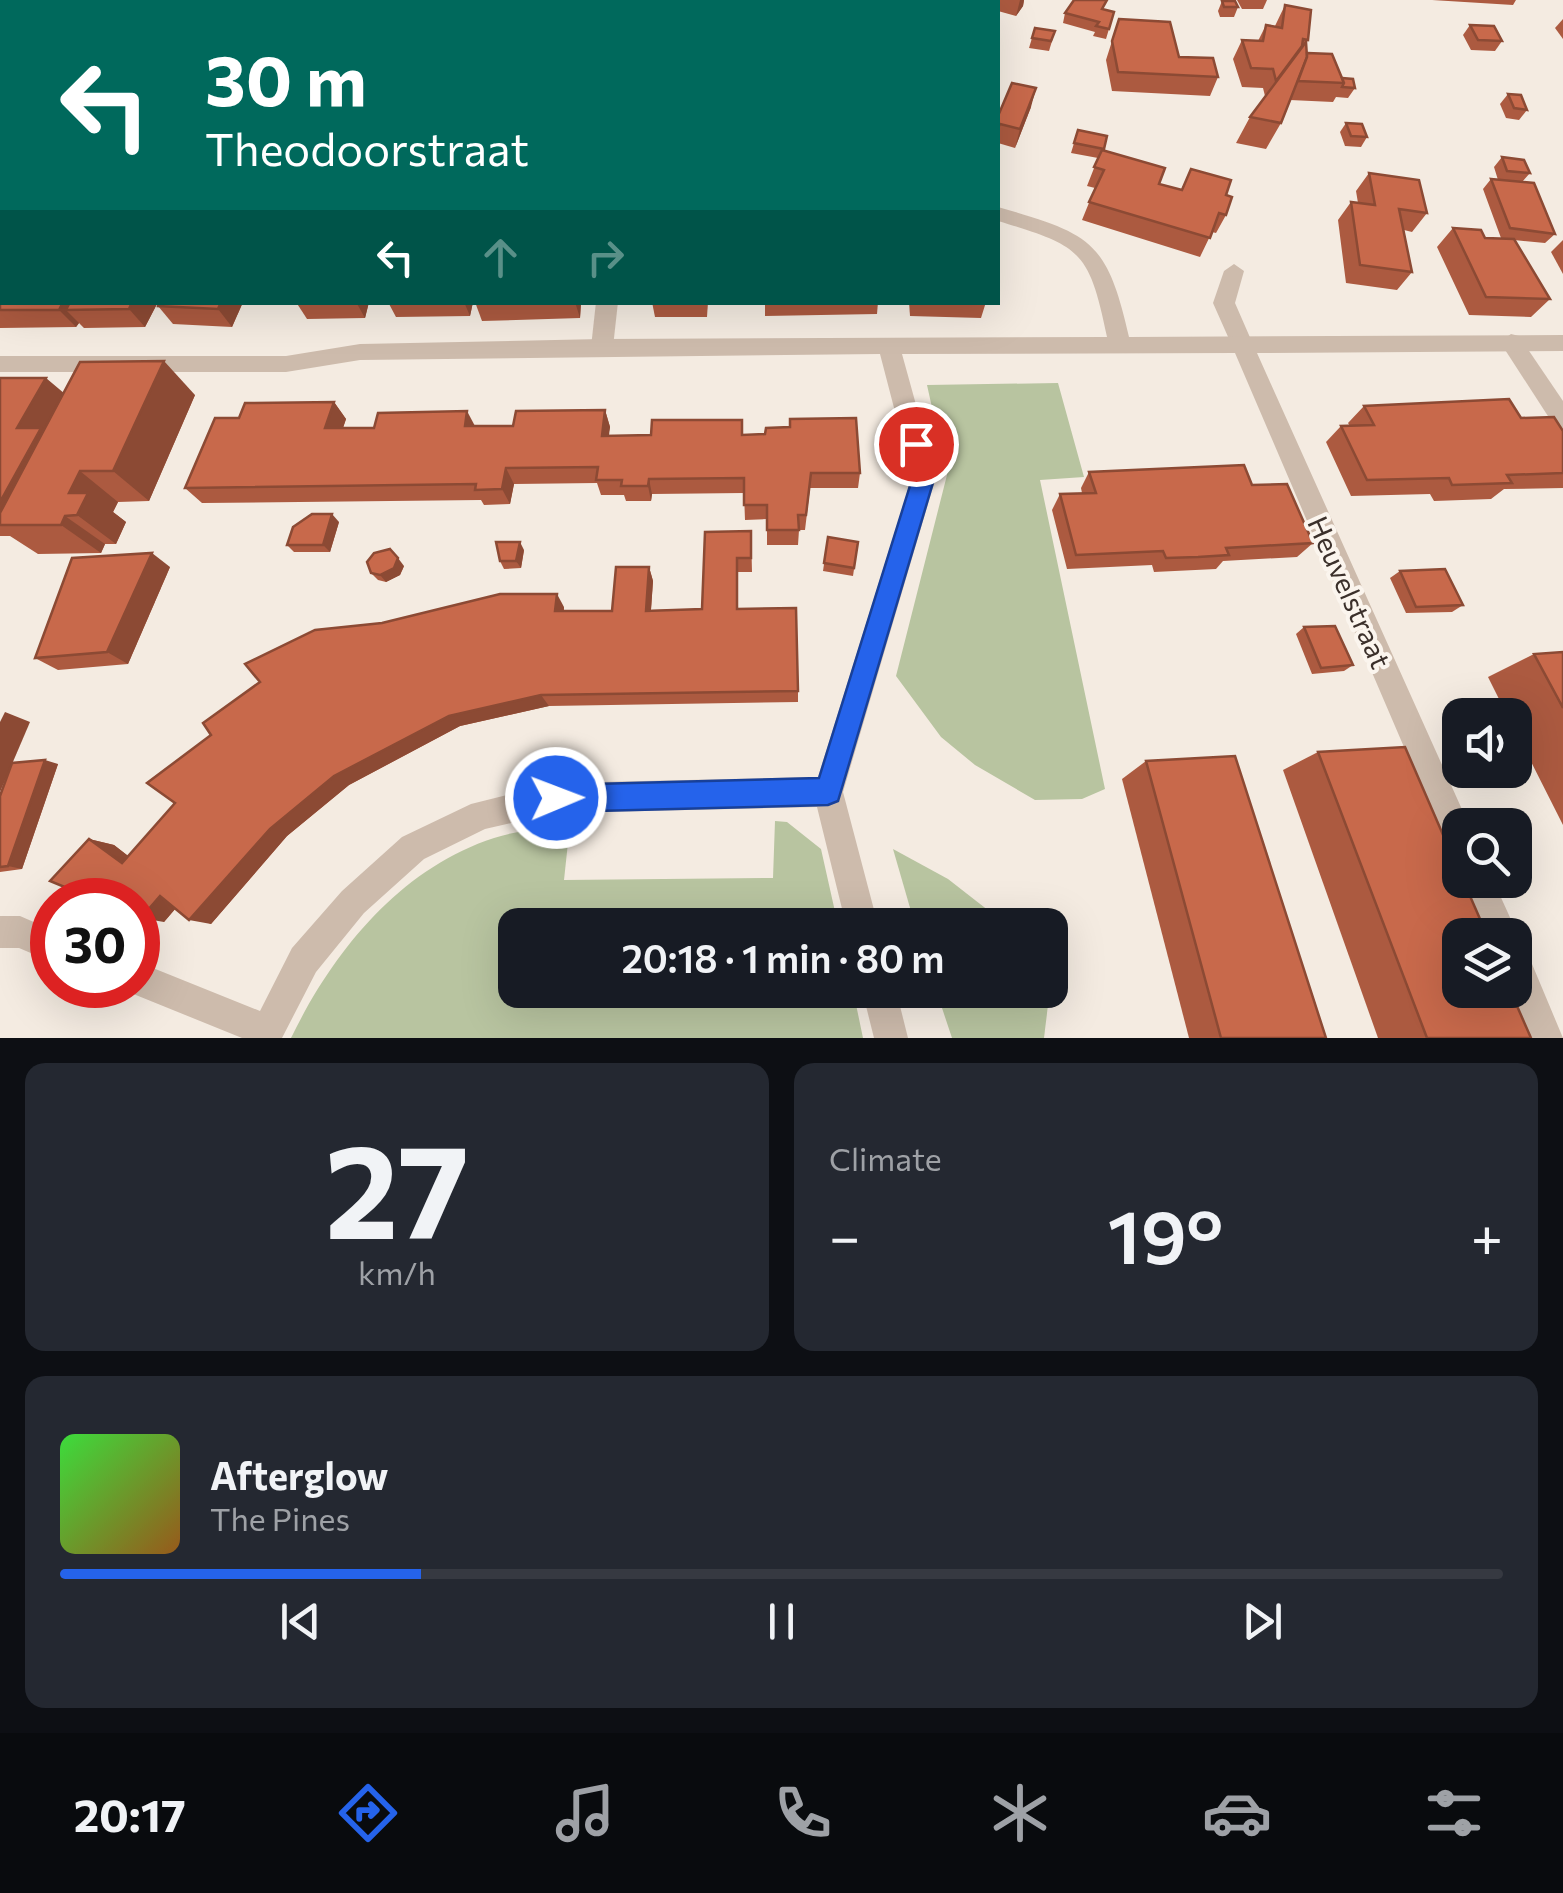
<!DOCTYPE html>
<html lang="en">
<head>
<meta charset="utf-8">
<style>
  :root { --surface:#171b24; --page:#242831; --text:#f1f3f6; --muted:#9ea1a6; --line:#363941; --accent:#2563eb }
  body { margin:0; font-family:Commissioner,sans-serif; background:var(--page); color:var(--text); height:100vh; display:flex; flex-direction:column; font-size:38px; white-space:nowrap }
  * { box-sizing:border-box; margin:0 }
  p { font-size:32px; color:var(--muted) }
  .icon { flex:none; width:55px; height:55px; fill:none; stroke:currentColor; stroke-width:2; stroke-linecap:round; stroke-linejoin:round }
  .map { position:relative; height:1038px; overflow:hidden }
  .drawer { display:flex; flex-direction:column; gap:25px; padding:25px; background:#0d0f14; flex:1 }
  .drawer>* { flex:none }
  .hud { position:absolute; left:0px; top:0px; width:1000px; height:305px; box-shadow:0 10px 40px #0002; background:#00695c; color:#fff; overflow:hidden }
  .controls { position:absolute; left:1442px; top:698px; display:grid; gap:20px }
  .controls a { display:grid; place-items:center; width:90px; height:90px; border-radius:20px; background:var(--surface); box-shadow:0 10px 40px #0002; font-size:50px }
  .speed { position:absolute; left:30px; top:878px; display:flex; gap:20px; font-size:50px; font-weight:700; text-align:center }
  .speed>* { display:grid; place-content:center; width:130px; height:130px; border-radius:50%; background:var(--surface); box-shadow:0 10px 40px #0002; line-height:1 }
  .speed .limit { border:15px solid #d22; background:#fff; color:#111 }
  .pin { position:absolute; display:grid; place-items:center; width:85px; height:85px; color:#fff; margin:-42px; border:5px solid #fff; border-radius:50%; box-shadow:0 2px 10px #0007 }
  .me { position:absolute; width:110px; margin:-55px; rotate:89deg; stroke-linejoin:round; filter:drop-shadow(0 0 8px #0008) }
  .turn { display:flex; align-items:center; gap:35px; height:210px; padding:0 40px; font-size:45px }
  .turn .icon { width:130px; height:130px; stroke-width:2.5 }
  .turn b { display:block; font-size:70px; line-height:85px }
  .lanes { display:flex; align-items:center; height:95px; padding:0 40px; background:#0003; justify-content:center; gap:50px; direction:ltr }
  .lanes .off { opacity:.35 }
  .big { font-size:75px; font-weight:600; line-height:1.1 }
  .drawer .widget { flex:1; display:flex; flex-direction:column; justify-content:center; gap:15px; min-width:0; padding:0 35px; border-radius:20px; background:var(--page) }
  .drawer .dial { align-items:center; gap:0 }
  .dial b { font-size:130px; line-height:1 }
  .song { display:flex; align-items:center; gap:30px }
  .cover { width:120px; height:120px; border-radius:15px; background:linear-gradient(135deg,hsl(120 70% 55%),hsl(30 70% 35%)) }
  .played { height:10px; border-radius:5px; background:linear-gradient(90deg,var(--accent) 25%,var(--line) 25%) }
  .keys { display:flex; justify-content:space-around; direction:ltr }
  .heat { display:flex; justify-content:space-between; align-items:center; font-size:55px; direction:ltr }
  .drawer .tiles { flex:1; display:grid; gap:25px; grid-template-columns:1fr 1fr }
  .widget:last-child { grid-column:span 2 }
  .trip { position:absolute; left:498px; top:908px; width:570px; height:100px; border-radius:20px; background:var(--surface); box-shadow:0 10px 40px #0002; font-weight:600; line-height:100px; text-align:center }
  .dock { display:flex; height:160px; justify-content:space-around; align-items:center; background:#090b0e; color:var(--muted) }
  .dock .icon { width:70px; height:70px }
  .dock .current { color:var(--accent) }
  .dock b { font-size:45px; color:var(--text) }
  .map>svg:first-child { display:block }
  .green { fill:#b8c4a0 }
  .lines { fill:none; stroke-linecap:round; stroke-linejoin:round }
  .service { fill:#cdbbac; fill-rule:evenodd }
  .minor { fill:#cdbbac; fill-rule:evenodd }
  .wall { fill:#ac5a40 }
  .shaded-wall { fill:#8c4a34 }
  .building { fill:#c8694b; stroke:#8c4a34; stroke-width:2.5 }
  .route { fill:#2563eb; stroke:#184099; stroke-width:2.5 }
  .labels { text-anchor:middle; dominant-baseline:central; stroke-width:8; stroke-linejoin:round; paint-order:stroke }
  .street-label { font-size:28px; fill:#3b302b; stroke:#fbf5ee }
</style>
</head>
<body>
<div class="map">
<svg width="1563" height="1038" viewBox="0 0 1563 1038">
  <rect width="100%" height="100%" fill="#f4ebe1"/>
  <!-- green -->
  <g class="green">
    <polygon points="1058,383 1084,477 1040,480 1105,789 1082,799 1035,800 975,765 941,737 896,676 947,475 927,385"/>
    <path d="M775,821L787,822L821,849L838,925H515V990H853L863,1038H291C333,952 399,869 494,838C519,830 545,828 570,824L564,880L773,878Z"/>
    <polygon points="893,849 948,879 1007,925 915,925"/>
    <polygon points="936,990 1044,990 1048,1005 1044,1038 952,1038"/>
  </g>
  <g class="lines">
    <!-- service -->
    <g class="service">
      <polygon points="1234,264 1244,271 1235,303 1252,342 1241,350 1233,348 1213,303 1224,271"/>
      <polygon points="596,302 618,302 613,347 602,355 591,347"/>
      <polygon points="1511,334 1519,336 1563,401 1563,429 1555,427 1500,342"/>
    </g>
    <!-- minor -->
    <g class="minor">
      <polygon points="370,0 393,0 394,2 372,2"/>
      <path d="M998,207C1091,234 1107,240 1129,337L1563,335V351L1257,353L1469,825H1460V856L1449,852L1235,353L902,354L936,477L843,792L878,925H846L817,807L556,813L485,829L424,859L364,913L316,972L282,1038H242L126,991L124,985H138V962L260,1011L292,948L342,891L402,837L471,804L556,783L818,777L912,477L880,354L360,360L286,372H0V356H286L360,344L602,339L1107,337C1089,250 1081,246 998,221Z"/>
      <polygon points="1461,880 1493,880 1518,935 1515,943 1515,935 1485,935"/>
      <polygon points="0,916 20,916 52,930 52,962 19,948 0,948"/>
      <polygon points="1515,948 1527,952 1563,1038 1531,1038 1510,990 1515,990"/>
      <polygon points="862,990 896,990 908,1038 874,1038"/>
    </g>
  </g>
  <!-- wall -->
  <g class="wall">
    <polygon points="199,0 349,0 350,2 207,2"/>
    <polygon points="483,0 546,0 543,2 490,2"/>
    <polygon points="553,0 662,0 662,2 550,2"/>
    <polygon points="927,0 1024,0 1023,6 1016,16 998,11 998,2 927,2"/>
    <polygon points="1237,0 1267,0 1263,9 1242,9"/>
    <polygon points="1432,0 1516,0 1513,5"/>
    <polygon points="1222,1 1238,7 1234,17 1220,17 1218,11"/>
    <polygon points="1285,5 1308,40 1306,44 1307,53 1355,88 1348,98 1336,97 1333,102 1290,100 1281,123 1266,149 1236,143 1250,117 1265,96 1263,88 1242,87 1233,59 1242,40 1258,41 1266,25 1275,26"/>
    <polygon points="1105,10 1114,12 1106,39 1093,36 1095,32 1063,23 1065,13"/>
    <polygon points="1119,19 1179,57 1218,77 1210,96 1112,91 1106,60"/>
    <polygon points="1563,19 1563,39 1555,28"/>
    <polygon points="1470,25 1502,41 1495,51 1471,50 1463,35"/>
    <polygon points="1035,28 1055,31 1049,51 1029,48"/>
    <polygon points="1508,94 1527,110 1519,120 1506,118 1500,104"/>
    <polygon points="1031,107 1015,148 998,143 998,116"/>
    <polygon points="1346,123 1367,137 1361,147 1345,146 1340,132"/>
    <polygon points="1078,130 1103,150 1159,184 1181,190 1191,169 1226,195 1226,215 1216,233 1212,232 1200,257 1082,220 1095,188 1087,186 1098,158 1071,153"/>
    <polygon points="1502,157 1530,173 1522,182 1555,234 1545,243 1514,240 1550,299 1531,317 1469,315 1437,247 1453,228 1485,238 1501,238 1483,189 1491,179 1498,180 1494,167"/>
    <polygon points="1369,173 1427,213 1412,232 1404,230 1412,272 1397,290 1346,283 1338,220 1351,202 1358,203 1356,191"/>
    <polygon points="0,180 2,180 2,302 158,302 145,327 84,328 79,323 76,327 0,328"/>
    <polygon points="1563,240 1563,274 1551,252"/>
    <polygon points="159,302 243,302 232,327 173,324 158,306"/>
    <polygon points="296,302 369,302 365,318 307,319"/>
    <polygon points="388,302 473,302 470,316 396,317"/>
    <polygon points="475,302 581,302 580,318 482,321"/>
    <polygon points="652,302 708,302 707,317 655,317"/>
    <polygon points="765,302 878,302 877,314 765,316"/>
    <polygon points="909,302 986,302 981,318 910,316"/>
    <polygon points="0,378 64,394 195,395 149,501 118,502 113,512 126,522 116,544 105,544 101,553 38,554 10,536 0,536"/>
    <polygon points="334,402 346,419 343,428 513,426 605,410 610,427 608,436 651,435 742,420 743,435 860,473 858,488 810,488 805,530 799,530 798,545 767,545 767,519 745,520 744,493 652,494 651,501 626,501 624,495 601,495 597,483 514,484 510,504 484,505 481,500 202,503 185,488 239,418"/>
    <polygon points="1364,406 1521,418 1563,431 1563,488 1504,489 1491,499 1434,501 1430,494 1351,496 1326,442 1341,426 1350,426 1348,423"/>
    <polygon points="1089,472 1252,485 1313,543 1297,557 1223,561 1216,569 1154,572 1152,565 1067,569 1052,510 1060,494 1082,493 1081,488"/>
    <polygon points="339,522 330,552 294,552 287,545"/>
    <polygon points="751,531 752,572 738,572 738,609 798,691 798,702 549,706 460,726 349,785 287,836 211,924 175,909 164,922 89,839 114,845 128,856 564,607 564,611 612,611 649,567 653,581 651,610 702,609"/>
    <polygon points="828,537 858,542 853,576 823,571"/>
    <polygon points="524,550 521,568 504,569 500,561"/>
    <polygon points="404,566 400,575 386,582 378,580 371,573"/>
    <polygon points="170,567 128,664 58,670 35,658"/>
    <polygon points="1400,571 1463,605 1452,612 1406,613 1390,578"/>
    <polygon points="1304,627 1353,665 1344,671 1312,674 1296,634"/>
    <polygon points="1563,652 1563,825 1515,730 1515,715 1507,715 1488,677 1534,654"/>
    <polygon points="30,722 12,763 58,764 22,869 0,872 0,796 10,768"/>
    <polygon points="1318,752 1531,1038 1378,1038 1283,770"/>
    <polygon points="1146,761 1326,1038 1189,1038 1122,779"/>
  </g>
  <!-- shaded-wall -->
  <g class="shaded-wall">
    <polygon points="68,0 113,0 109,2 63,2"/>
    <polygon points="133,0 159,0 155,2 134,2"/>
    <polygon points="525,0 546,0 543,2 526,2"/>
    <polygon points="625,0 637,0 637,2 622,2"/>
    <polygon points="1020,0 1024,0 1023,6 1016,16"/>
    <polygon points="1036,88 1031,107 1015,148 1020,129"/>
    <polygon points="63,302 90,302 66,310 79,323 76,327 59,310"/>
    <polygon points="132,302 158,302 145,327 129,309"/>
    <polygon points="221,302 243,302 232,327 218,309"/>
    <polygon points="356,302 369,302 365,318"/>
    <polygon points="464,302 473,302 470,316"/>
    <polygon points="575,302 581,302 580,318"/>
    <polygon points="164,361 195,395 149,501 113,471"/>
    <polygon points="46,378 65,394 0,525 0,502 17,428"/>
    <polygon points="334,402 346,419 337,445 325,428"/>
    <polygon points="605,410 610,427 607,452 602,436"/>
    <polygon points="467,411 476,428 465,426"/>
    <polygon points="506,468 514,484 510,504 502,489"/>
    <polygon points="80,471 118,502 113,512 126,522 116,544 77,515 69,493"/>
    <polygon points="649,479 652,494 651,501 648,486"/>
    <polygon points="332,514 339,522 330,552 323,545"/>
    <polygon points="65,516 105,544 101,553 61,525"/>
    <polygon points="520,542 524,550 521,568 516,561"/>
    <polygon points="152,553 170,567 128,664 107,652"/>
    <polygon points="398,558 404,566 400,575 386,582 380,575"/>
    <polygon points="649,567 653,581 650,623 646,611"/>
    <polygon points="557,594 564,607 562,624 555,611"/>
    <polygon points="541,695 549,706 460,726 349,785 287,836 211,924 189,920 270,829 334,776 449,716"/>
    <polygon points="5,712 30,722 0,792 0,722"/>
    <polygon points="45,760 58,764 22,869 8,866"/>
    <polygon points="89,839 114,845 145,869 122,863"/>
    <polygon points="160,896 182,901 164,922 141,918"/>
  </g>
  <!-- building -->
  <g class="building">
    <polygon points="0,0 68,0 63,2 4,2"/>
    <polygon points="249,0 346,0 342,2 255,2"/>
    <polygon points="553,0 625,0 622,2 550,2"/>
    <polygon points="943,0 985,0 983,2 941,2"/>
    <polygon points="1074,0 1107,0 1102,9 1114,12 1109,29 1096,26 1099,22 1065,13"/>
    <polygon points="1222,1 1235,1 1238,7 1224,7"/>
    <polygon points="1285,5 1311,10 1308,40 1303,39 1302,46 1276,81 1273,69 1251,68 1242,40 1263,41 1266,25 1282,28"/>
    <polygon points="1119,19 1170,22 1179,57 1213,58 1218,77 1118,72 1112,41"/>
    <polygon points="1470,25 1494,26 1502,41 1478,40"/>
    <polygon points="1035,28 1055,31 1051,41 1032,38"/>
    <polygon points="1306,42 1307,57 1281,123 1250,117"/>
    <polygon points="1307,53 1332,54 1344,83 1298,81 1307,57"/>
    <polygon points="1342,78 1353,79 1355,88 1342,87 1344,83"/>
    <polygon points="1012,83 1036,88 1020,129 1000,124 998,128 998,116"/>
    <polygon points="1508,94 1521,95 1527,110 1514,108"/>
    <polygon points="1346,123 1362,124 1367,137 1351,136"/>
    <polygon points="1078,130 1107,136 1104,149 1074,143"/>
    <polygon points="1102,150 1165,168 1159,184 1182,190 1191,169 1231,180 1226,195 1232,197 1226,215 1219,213 1210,238 1089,202 1104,170 1094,167"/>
    <polygon points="1502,157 1524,160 1530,173 1507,171"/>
    <polygon points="1369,173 1419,180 1427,213 1399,209 1412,272 1360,265 1351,202 1375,205"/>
    <polygon points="1491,179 1534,183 1555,234 1510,228"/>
    <rect x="0" y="180" width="2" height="27"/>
    <polygon points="0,216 2,216 2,263 0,266"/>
    <polygon points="1453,228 1481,230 1485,238 1514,239 1550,299 1486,297"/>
    <polygon points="2,272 2,302 63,302 59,310 0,310 0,276"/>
    <polygon points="70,302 132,302 129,309 66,310"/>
    <polygon points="159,302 221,302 218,309 158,306"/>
    <polygon points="164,361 113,471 80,471 69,493 88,493 77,515 65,516 61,525 0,525 0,513 80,362"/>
    <polygon points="0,378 46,378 17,428 41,428 0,502"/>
    <polygon points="1509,399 1521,418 1554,417 1563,431 1563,473 1507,475 1512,483 1452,485 1449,478 1367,480 1341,426 1374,425 1364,406"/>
    <polygon points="334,402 325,428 374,428 378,413 467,411 465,426 513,426 516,411 605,410 602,436 651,435 652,420 742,420 742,435 765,434 766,428 790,427 790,419 856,418 860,473 811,473 806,515 798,515 799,530 767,530 767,505 744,505 744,478 649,479 648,486 621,486 622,480 596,480 598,467 506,468 502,489 475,490 476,484 185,488 215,418 239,418 245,403"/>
    <polygon points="1244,465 1252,485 1287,484 1313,543 1226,548 1229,555 1198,557 1166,558 1163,551 1076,555 1060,494 1096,493 1089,472"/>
    <polygon points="312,514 332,514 323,545 287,545 293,527"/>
    <polygon points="751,531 751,558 737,558 737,609 796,608 798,691 541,695 449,716 334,776 270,829 189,920 160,896 141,918 138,917 138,900 96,900 50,881 89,839 122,863 175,803 147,783 211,735 203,723 260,682 245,664 315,630 382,623 500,594 557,594 555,611 612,611 616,567 649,567 646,611 702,609 705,532"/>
    <polygon points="828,537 858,542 854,568 824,563"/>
    <polygon points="496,542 520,542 516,561 500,561"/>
    <polygon points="390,549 398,558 394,568 380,575 371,573 367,562 374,553"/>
    <polygon points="152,553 107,652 35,658 72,558"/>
    <polygon points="1445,569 1463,605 1416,607 1400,571"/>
    <polygon points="1335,626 1353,665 1321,668 1304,627"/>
    <polygon points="1563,652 1563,708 1534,654"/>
    <polygon points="1405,747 1460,874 1460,880 1463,880 1487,935 1460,935 1460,990 1510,990 1531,1038 1427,1038 1318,752"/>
    <polygon points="1235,756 1326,1038 1221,1038 1146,761"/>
    <polygon points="45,760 8,866 0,867 0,796 12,763"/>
  </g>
  <!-- route -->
  <polygon class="route" points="916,435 926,444 935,476 838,801 828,805 556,812 546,808 542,798 546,789 556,785 819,778 913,476 905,444"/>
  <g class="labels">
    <!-- street labels -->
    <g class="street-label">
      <text transform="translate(1350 592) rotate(66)">Heuvelstraat</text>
    </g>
  </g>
</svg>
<div class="controls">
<a><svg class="icon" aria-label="sound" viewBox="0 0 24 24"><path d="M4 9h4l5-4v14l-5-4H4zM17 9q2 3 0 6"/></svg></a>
<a><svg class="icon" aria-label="search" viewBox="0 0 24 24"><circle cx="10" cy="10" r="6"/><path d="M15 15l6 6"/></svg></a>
<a><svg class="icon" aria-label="layers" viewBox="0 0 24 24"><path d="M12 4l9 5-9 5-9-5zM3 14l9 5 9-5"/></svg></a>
</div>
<div class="speed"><div class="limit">30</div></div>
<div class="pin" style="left:916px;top:444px;background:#d93025"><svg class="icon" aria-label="arrive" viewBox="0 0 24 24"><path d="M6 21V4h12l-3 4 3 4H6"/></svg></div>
<svg class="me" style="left:556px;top:798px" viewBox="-20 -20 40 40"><circle r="17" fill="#2563eb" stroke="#fff" stroke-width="3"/><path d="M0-11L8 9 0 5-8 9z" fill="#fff"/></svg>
<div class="trip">20:18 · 1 min · 80 m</div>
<div class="hud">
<div class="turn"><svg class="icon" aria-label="left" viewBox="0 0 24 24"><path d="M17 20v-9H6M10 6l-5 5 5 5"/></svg><div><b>30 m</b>Theodoorstraat</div></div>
<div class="lanes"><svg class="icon" aria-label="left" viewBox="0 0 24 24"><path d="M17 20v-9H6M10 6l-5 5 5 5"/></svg><svg class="icon off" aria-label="ahead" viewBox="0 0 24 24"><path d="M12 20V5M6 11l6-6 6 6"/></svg><svg class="icon off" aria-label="right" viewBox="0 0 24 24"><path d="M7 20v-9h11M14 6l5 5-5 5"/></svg></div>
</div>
</div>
<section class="drawer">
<div class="tiles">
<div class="widget dial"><b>27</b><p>km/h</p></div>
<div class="widget"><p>Climate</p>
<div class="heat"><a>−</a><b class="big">19°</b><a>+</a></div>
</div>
<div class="widget">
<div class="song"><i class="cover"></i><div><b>Afterglow</b><p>The Pines</p></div></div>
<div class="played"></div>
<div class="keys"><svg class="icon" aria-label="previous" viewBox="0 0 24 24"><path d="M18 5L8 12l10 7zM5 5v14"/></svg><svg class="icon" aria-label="pause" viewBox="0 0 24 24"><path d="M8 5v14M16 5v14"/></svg><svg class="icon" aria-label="next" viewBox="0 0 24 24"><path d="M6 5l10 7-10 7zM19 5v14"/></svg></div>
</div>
</div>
</section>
<nav class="dock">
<b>20:17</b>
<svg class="icon current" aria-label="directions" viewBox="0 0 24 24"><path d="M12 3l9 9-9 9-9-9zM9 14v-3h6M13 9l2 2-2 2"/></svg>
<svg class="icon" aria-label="music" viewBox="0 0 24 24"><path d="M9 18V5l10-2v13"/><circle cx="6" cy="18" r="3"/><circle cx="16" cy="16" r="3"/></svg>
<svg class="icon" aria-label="phone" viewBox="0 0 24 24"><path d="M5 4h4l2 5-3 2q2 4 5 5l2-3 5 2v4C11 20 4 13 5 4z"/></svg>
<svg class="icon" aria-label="climate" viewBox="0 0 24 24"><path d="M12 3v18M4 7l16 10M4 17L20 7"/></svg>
<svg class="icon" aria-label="car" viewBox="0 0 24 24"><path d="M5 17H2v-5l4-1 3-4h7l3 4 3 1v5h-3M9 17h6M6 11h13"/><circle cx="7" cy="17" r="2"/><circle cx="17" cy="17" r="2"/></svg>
<svg class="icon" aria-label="filters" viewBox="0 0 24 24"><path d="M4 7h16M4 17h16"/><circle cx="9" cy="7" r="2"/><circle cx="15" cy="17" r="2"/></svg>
</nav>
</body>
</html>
